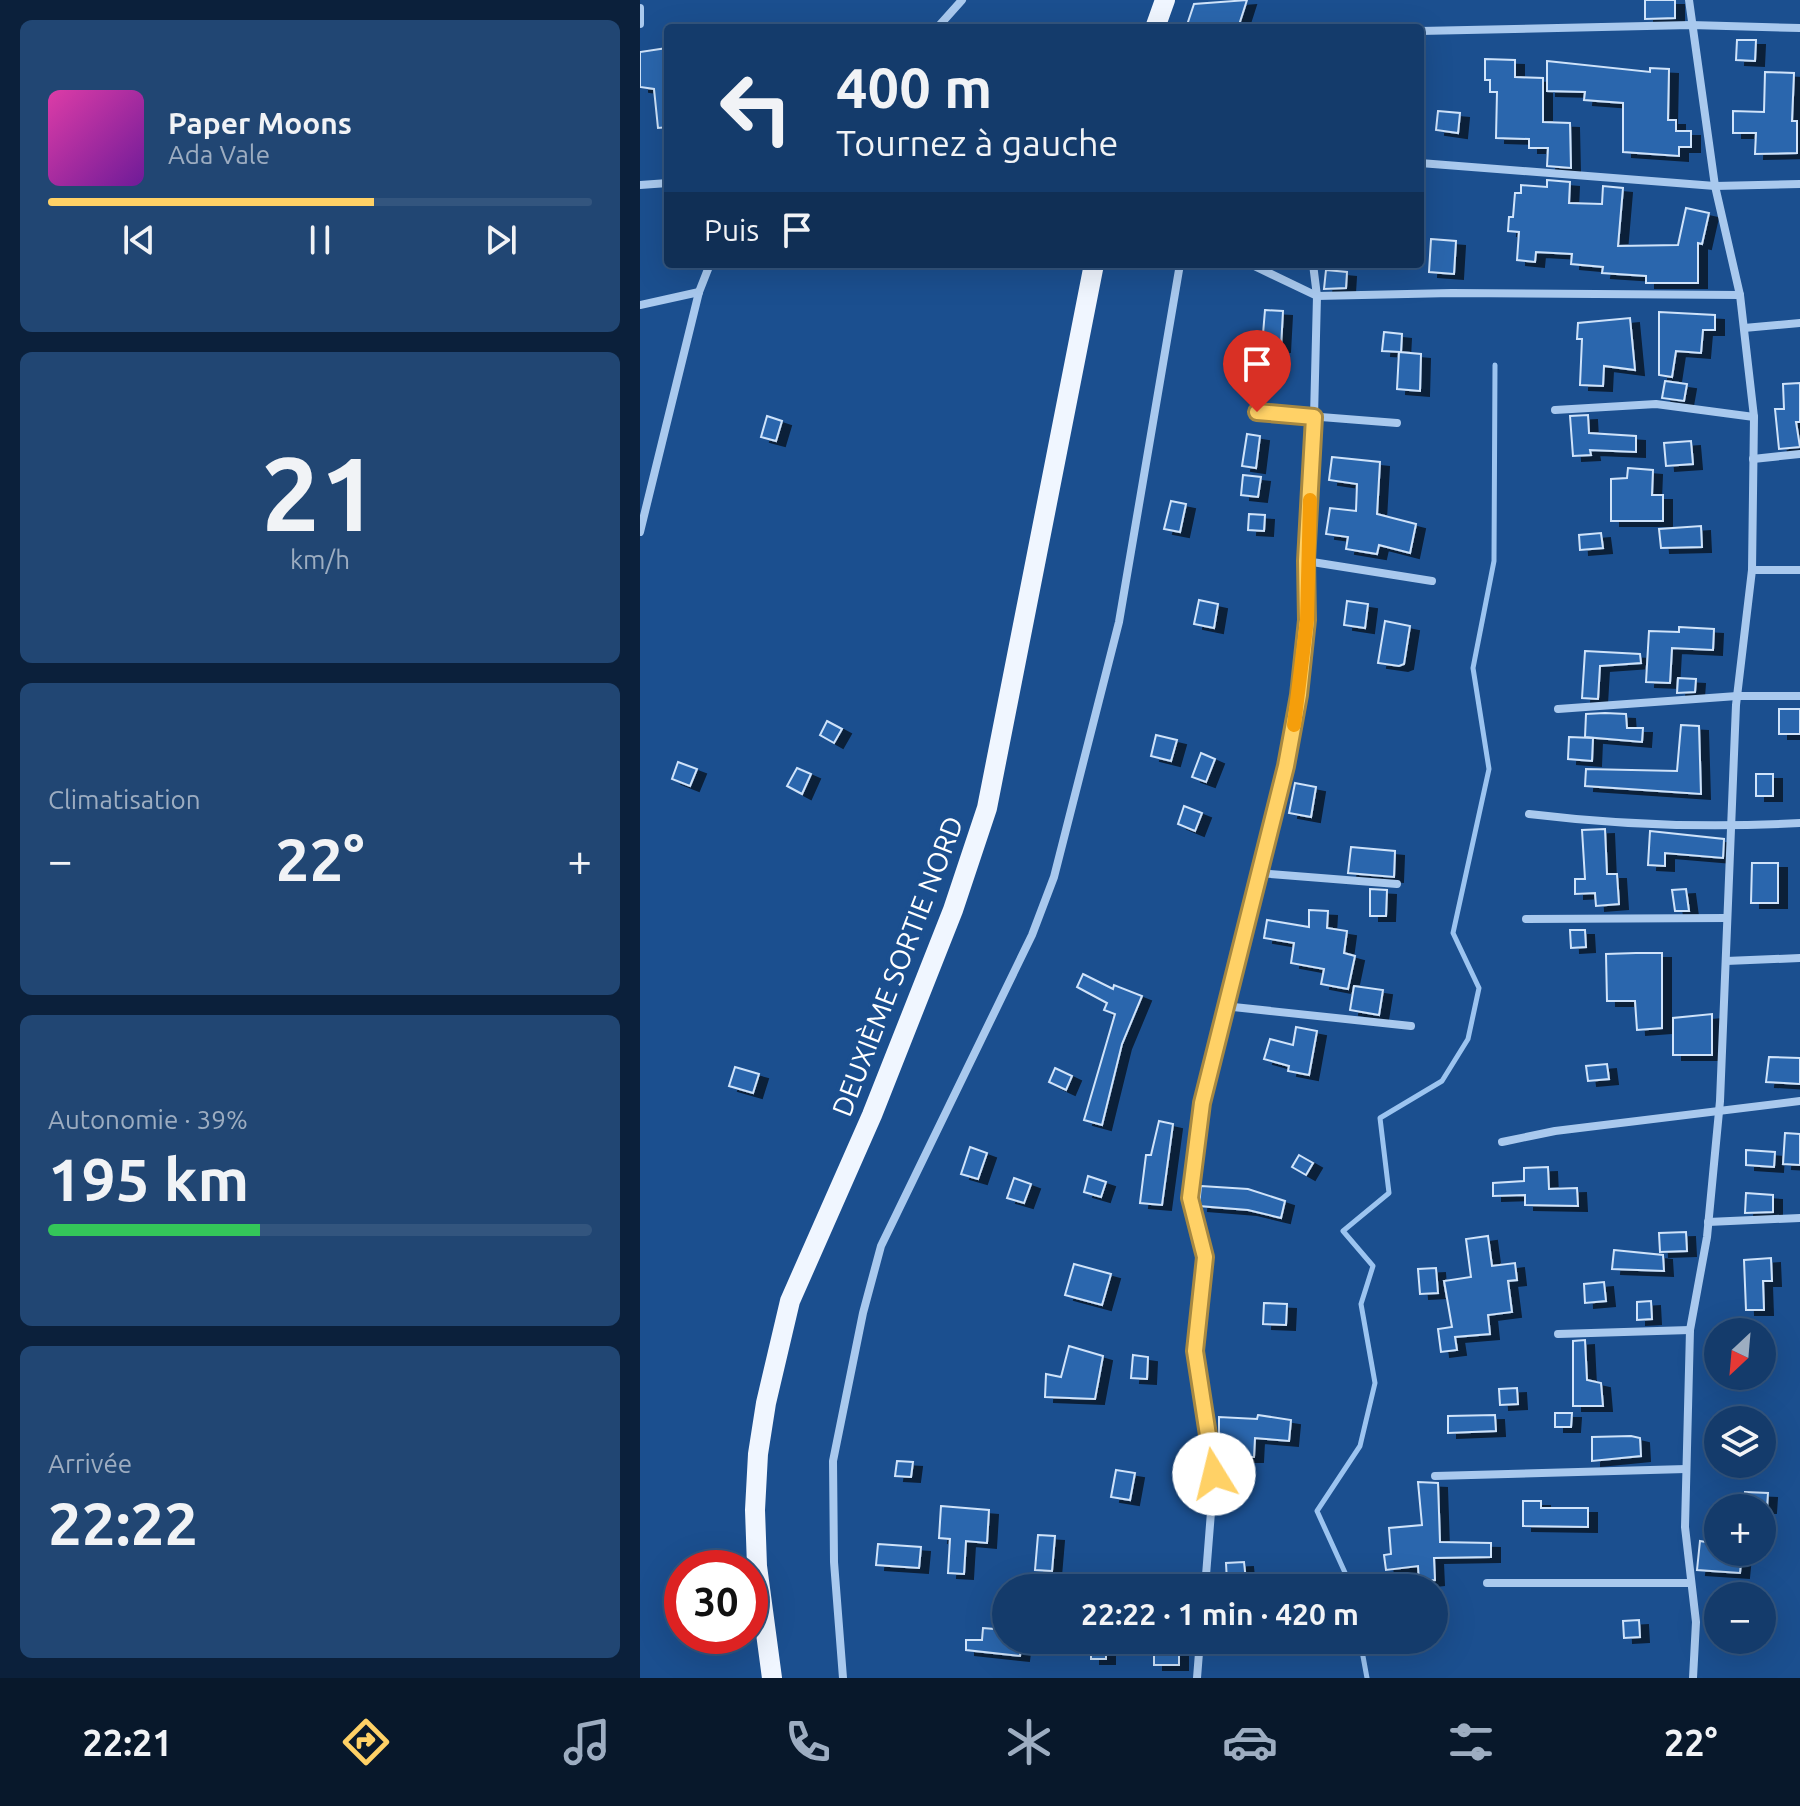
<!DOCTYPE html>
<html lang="fr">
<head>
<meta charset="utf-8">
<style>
  :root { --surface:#143b6b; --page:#214673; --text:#f1f3f6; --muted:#9dadc1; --line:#33557e; --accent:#ffd166 }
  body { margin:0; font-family:Ubuntu,sans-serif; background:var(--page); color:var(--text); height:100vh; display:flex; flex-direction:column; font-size:30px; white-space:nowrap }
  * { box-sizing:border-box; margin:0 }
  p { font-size:26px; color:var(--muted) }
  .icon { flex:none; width:44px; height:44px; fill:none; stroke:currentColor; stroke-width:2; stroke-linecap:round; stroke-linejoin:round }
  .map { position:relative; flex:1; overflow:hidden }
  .details { display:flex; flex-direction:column; gap:20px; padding:20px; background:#0b203b; width:640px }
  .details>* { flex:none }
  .hud { position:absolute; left:24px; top:24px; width:760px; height:244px; border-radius:8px; box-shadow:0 8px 32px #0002,0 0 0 2px var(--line); background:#143b6b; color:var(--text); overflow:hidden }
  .needle { width:52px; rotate:206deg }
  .fabs { position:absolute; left:1064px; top:1318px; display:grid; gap:16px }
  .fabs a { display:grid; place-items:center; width:72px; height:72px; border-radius:50%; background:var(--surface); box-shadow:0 8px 32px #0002,0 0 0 2px var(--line); font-size:40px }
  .speed { position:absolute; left:24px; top:1550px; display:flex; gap:16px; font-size:40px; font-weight:700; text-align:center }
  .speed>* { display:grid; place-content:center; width:104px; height:104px; border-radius:50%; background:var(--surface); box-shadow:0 8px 32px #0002,0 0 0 2px var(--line); line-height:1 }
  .speed .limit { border:12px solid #d22; background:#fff; color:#111 }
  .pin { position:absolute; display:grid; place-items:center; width:68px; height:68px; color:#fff; margin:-82px -34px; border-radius:50% 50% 50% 0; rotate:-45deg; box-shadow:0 0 8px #0007 }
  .pin .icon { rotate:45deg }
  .me { position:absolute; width:88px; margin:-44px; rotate:351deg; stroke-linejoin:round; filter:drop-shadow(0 0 6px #0008) }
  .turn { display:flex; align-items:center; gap:28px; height:168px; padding:0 40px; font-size:36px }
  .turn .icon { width:104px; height:104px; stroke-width:2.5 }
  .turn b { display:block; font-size:56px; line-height:68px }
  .then { display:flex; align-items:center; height:76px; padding:0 40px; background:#0003; gap:16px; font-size:30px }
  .big { font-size:60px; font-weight:600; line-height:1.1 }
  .details .card { flex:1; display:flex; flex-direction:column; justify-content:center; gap:12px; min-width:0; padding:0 28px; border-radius:12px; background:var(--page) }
  .details .dial { align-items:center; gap:0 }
  .dial b { font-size:104px; line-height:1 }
  .song { display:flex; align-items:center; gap:24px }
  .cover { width:96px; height:96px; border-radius:12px; background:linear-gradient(135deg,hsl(320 70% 55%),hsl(280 70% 35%)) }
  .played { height:8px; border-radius:4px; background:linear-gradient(90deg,var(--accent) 60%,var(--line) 60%) }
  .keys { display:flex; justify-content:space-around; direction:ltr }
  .heat { display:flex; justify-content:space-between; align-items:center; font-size:44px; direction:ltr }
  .charge { height:12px; border-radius:6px; background:linear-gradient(90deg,#34c759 39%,var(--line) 0) }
  .trip { position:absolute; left:352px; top:1574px; width:456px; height:80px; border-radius:40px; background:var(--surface); box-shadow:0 8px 32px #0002,0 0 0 2px var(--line); font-weight:600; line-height:80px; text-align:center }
  .tabs { display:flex; height:128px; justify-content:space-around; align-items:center; background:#08182b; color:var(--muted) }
  .tabs .icon { width:56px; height:56px }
  .tabs .current { color:var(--accent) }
  .tabs b { font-size:36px; color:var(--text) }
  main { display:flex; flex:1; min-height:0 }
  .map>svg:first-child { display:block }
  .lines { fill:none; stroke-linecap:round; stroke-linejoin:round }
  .stream { stroke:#9cc4f0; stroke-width:5 }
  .building { fill:#2a66ad; stroke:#cfe3fa; stroke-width:2; filter:url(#shadow) }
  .minor { stroke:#a9c9ee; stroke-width:8 }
  .primary { stroke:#f0f6ff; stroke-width:20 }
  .route-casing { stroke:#a68842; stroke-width:20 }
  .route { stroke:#ffd166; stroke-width:14 }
  .slow { stroke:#f59e0b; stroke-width:14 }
  .labels { text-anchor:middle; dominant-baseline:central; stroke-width:8; stroke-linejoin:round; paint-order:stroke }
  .street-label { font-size:28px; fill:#fff; stroke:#1b4f8f }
</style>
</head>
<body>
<main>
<section class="details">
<div class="card">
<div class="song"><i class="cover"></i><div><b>Paper Moons</b><p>Ada Vale</p></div></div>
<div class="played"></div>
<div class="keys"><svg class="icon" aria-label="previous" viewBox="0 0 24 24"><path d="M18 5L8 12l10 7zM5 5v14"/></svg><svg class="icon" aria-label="pause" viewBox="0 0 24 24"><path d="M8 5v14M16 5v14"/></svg><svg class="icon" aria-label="next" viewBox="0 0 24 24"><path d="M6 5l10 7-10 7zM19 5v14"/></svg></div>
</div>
<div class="card dial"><b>21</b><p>km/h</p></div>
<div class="card"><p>Climatisation</p>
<div class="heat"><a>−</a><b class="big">22°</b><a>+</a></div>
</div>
<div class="card"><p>Autonomie · 39%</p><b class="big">195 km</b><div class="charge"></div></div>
<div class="card"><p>Arrivée</p><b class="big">22:22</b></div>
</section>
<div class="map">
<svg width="1160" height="1678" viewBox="0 0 1160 1678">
  <defs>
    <filter id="shadow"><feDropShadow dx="9" dy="5" stdDeviation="0" flood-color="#0009"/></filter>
  </defs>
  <rect width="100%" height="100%" fill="#1b4f8f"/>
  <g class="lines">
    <!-- stream -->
    <g class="stream">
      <polyline points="712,1588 677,1511 720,1446 735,1383 721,1304 733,1266 703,1231 749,1193 740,1118 802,1081 828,1039 839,988 813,933 849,769 833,668 854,561 855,365"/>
      <polyline points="720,1640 727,1678"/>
    </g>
  </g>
  <!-- building -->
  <g class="building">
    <polygon points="607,0 598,28 546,28 554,4"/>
    <polygon points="1005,0 1035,0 1035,18 1005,19"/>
    <polygon points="1097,40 1116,40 1115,61 1096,60"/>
    <polygon points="27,48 28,127 18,128 14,89 0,87 0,52"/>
    <polygon points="845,59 875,60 875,77 903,78 903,122 930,123 931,168 907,166 908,148 889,148 889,139 856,138 857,92 850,92 850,80 845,80"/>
    <polygon points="907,61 1010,72 1010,68 1029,69 1028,120 1036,120 1036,131 1051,131 1051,147 1039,147 1039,156 983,152 983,103 944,100 945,92 907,91"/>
    <polygon points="1125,72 1154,73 1152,121 1157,121 1157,153 1115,154 1116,133 1093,133 1093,111 1124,112"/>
    <polygon points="798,111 820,113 818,133 796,130"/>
    <polygon points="907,180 930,182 929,203 962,204 963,186 983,188 978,246 1038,245 1046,208 1069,213 1062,244 1058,243 1058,283 1006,283 1006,276 962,273 963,267 931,264 932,254 896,252 895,262 877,260 879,232 868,231 869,217 873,217 875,193 881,193 881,185 907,187"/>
    <polygon points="791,239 816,241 814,274 789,272"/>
    <polygon points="686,270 707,272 706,288 684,289"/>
    <polygon points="625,310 643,311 641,347 622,346"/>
    <polygon points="1019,312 1075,315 1075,330 1063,330 1061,353 1036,351 1032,377 1019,375"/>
    <polygon points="990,318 995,370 964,366 963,386 940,385 942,339 937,339 938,323"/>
    <polygon points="744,332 762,334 761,352 742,351"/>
    <polygon points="759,352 781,354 780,391 757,389"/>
    <polygon points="1025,381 1047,384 1044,401 1022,398"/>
    <polygon points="1160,383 1160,422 1156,422 1160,447 1139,449 1135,409 1144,409 1143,384"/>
    <polygon points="948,415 949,433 996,436 996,452 950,450 951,455 933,456 930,416"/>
    <polygon points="127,416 142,421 136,441 121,437"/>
    <polygon points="607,434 620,436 616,468 602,466"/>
    <polygon points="1051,441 1053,464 1026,466 1024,443"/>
    <polygon points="692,457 740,462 737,514 776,524 770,553 739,545 737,554 706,549 708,537 686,534 690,508 716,511 717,484 689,480"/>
    <polygon points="988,468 1013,470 1012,495 1023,495 1023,521 971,521 971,479 987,478"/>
    <polygon points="603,475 621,477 618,497 601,495"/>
    <polygon points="531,501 546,504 540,532 524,529"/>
    <polygon points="609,514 625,515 624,531 608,530"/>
    <polygon points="1061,526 1062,547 1021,548 1019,529"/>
    <polygon points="961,533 963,548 940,550 939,535"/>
    <polygon points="559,600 578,604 574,628 554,624"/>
    <polygon points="707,601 728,604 725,628 704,625"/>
    <polygon points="745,621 770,626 764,664 759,666 738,663"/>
    <polygon points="1039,627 1074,629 1073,650 1032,648 1030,683 1006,682 1009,631 1039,632"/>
    <polygon points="945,651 1000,654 1001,663 960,666 958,699 942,698"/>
    <polygon points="1038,678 1056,679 1055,692 1037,693"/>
    <rect x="1139" y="709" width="21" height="25"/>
    <polygon points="965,713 986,714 987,728 1003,728 1002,742 945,737 946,714"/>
    <polygon points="187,721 202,729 194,743 180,735"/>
    <polygon points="1041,725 1059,726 1061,794 945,786 946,769 1037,771"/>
    <polygon points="516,735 537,740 531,761 511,756"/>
    <polygon points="929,737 953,738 952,761 928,759"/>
    <polygon points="561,753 575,759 566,782 552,777"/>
    <polygon points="38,762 57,769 50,786 32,779"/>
    <polygon points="157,768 171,774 162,794 147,786"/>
    <rect x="1116" y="774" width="17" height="22"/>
    <polygon points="655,783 676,787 671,817 649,813"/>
    <polygon points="544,806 562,813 555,831 538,824"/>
    <polygon points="965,829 967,874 977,874 979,904 956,906 955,893 935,894 935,879 945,879 942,830"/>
    <polygon points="1010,831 1084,839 1083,858 1025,853 1025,866 1008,865"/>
    <polygon points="711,847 755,851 754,877 708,873"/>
    <polygon points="1112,863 1138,863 1138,903 1111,903"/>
    <polygon points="730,889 747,890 746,916 730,916"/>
    <polygon points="1046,889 1049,911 1035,911 1032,890"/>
    <polygon points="669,910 688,911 687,928 707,931 704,953 715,956 708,989 681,984 684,969 651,963 654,943 624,938 627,920 669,927"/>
    <polygon points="930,930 945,930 946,947 931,948"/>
    <polygon points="996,953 1022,953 1022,1028 997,1030 995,1001 967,1001 966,954"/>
    <polygon points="443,974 473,989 474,985 502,996 482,1044 462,1125 444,1120 475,1014 464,1010 467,1003 437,987"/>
    <polygon points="714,986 743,990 739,1015 710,1010"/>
    <polygon points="1072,1014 1072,1055 1033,1055 1033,1018"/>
    <polygon points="656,1027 677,1031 669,1075 648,1071 649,1066 624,1059 630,1039 653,1045"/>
    <polygon points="1129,1057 1160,1058 1160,1084 1126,1082"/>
    <polygon points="967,1064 969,1079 948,1081 946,1066"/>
    <polygon points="95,1067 119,1074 113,1093 89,1086"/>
    <polygon points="415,1068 432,1076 426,1090 409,1082"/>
    <polygon points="519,1121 533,1124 522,1205 500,1203 506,1155 511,1155"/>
    <polygon points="1145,1133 1160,1134 1160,1165 1143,1164"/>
    <polygon points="330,1147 347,1153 338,1179 321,1174"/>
    <polygon points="1106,1150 1135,1152 1134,1167 1106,1165"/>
    <polygon points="659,1155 673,1163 666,1175 652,1167"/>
    <polygon points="908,1167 909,1189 937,1188 938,1206 885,1205 885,1195 853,1196 853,1183 884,1181 884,1168"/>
    <polygon points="448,1176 466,1182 461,1197 444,1192"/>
    <polygon points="374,1178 391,1184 384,1203 367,1198"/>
    <polygon points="561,1186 608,1189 645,1201 641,1218 608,1210 559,1206"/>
    <polygon points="1106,1193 1133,1195 1133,1212 1105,1213"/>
    <polygon points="1046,1232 1047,1251 1020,1252 1019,1233"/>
    <polygon points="848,1236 852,1266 875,1263 877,1280 868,1281 872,1312 848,1315 850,1334 815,1337 817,1350 801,1352 798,1329 812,1327 804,1281 831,1277 826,1239"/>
    <polygon points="974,1250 1023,1255 1024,1271 972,1269"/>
    <polygon points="1131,1258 1132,1281 1123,1281 1124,1310 1106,1310 1104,1260"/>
    <polygon points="434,1264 471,1274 462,1305 425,1295"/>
    <polygon points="796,1268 798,1293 780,1294 778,1269"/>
    <polygon points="964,1282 966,1301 945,1303 944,1284"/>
    <polygon points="1011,1301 1012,1319 997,1320 997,1302"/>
    <polygon points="624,1303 647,1304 646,1325 623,1324"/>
    <polygon points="945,1340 947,1380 961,1383 963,1406 933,1406 933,1341"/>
    <polygon points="429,1346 463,1356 455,1399 405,1397 406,1374 421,1377"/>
    <polygon points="493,1355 508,1357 507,1379 491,1378"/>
    <polygon points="877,1388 878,1404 860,1405 859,1389"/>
    <polygon points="915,1413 932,1413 931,1427 915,1427"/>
    <polygon points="618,1415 651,1420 649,1441 615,1438 614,1457 595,1457 595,1462 579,1461 579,1417 617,1419"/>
    <polygon points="855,1415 856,1431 808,1433 808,1416"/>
    <polygon points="991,1436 1000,1438 1001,1456 952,1461 952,1437"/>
    <polygon points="257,1461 273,1462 271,1477 255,1476"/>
    <polygon points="476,1470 495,1473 490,1500 471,1497"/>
    <polygon points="778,1482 798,1483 800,1542 851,1543 851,1557 794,1558 795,1580 779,1582 778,1566 746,1570 744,1555 751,1554 749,1528 782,1525"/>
    <polygon points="1105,1492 1128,1493 1127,1508 1105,1508"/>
    <polygon points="883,1501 901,1501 901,1508 948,1508 948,1527 883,1526"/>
    <polygon points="301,1506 349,1510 347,1543 326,1541 324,1574 308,1573 310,1539 299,1538"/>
    <polygon points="398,1535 415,1536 412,1571 395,1570"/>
    <polygon points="1060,1541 1078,1544 1078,1552 1102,1552 1100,1573 1057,1570"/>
    <polygon points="238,1544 281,1547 279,1568 236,1565"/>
    <polygon points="604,1562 606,1581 587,1582 586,1563"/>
    <polygon points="999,1620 1000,1637 984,1638 983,1621"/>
    <polygon points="343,1628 366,1630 366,1640 382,1640 380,1656 326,1650 326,1640 342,1640"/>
    <polygon points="514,1640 535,1640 535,1648 539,1648 539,1665 514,1665"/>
    <rect x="451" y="1642" width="15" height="17"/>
  </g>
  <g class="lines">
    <!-- minor -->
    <g class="minor">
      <polyline points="1049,0 1075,186 1100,295 1114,417 1112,570 1096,705 1080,1101 1067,1237 1050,1330 1045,1527 1056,1622 1053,1678"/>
      <polyline points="0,8 0,24"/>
      <polyline points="297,28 322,0"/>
      <polyline points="780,31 1051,25 1160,28"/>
      <polyline points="780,163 1075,186 1160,184"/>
      <polyline points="0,185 28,183"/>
      <polyline points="610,264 677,296 812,293 1100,295"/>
      <polyline points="0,305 59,292"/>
      <polyline points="1104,328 1160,323"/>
      <polyline points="915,410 1016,404 1114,417"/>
      <polyline points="617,412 757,423"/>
      <polyline points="1113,459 1160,454"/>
      <polyline points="0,532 59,292 70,264"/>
      <polyline points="666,561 792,581"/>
      <polyline points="1112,570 1160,570"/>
      <polyline points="918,709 1097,696 1160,696"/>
      <path d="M889,814C979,825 1070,828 1160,823"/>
      <polyline points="618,873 757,884"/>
      <polyline points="886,919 1086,918"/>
      <polyline points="1086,961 1160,958"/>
      <polyline points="584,1006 771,1026"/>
      <polyline points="862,1142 915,1131 1160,1101"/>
      <polyline points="1068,1222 1160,1218"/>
      <polyline points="918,1334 1050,1330"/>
      <polyline points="795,1476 1046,1469"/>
      <polyline points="847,1583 1049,1583"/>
      <polyline points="565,1588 574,1474 555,1351 565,1257 550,1198 562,1103 646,766 659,695 667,620 666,561 674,417 677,296 673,264"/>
      <polyline points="203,1678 194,1562 193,1461 223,1313 241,1246 392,935 414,877 479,622 540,264"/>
      <polyline points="557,1678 560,1640"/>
    </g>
    <!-- primary -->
    <g class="primary">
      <polyline points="515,28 525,0"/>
      <polyline points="132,1678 117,1566 115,1510 118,1454 126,1403 150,1301 232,1115 313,910 347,808 454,264"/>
    </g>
  </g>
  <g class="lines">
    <defs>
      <polyline id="route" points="574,1474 555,1351 565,1257 550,1198 562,1103 646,766 659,695 667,620 666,561 674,417 617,412"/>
    </defs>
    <!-- route casing -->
    <use href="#route" class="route-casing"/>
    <!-- route -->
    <use href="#route" class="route"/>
    <!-- slow -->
    <polyline class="slow" points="654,725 667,620 670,500"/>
  </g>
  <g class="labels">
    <!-- street labels -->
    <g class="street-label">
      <text transform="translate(257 966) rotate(-69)">DEUXIÈME SORTIE NORD</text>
    </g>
  </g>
</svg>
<div class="fabs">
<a><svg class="needle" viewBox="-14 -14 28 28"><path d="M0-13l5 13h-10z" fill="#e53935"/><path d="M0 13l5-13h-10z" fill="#9dadc1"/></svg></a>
<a><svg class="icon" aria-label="layers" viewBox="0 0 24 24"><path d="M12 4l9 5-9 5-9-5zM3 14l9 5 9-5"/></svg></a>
<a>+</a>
<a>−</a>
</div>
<div class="speed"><div class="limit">30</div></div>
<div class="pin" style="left:617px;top:412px;background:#d93025"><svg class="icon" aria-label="arrive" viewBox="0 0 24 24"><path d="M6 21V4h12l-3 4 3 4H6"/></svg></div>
<svg class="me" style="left:574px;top:1474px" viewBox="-20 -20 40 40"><circle r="19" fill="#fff"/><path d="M0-13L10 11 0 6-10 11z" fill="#ffd166"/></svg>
<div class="trip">22:22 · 1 min · 420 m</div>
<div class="hud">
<div class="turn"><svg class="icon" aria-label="left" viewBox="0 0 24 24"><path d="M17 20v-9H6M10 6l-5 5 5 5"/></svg><div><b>400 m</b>Tournez à gauche</div></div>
<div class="then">Puis<svg class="icon" aria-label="arrive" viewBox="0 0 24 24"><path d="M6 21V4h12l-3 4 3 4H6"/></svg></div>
</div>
</div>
</main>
<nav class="tabs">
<b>22:21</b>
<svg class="icon current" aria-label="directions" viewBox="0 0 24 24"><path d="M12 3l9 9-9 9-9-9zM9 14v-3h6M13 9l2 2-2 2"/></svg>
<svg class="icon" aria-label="music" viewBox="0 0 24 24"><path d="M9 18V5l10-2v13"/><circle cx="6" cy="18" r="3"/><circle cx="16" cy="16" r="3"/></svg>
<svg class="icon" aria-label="phone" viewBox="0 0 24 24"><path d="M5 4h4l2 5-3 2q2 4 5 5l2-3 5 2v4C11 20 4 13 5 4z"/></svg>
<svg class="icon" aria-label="climate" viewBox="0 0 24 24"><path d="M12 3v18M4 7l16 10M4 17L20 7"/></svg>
<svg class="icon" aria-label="car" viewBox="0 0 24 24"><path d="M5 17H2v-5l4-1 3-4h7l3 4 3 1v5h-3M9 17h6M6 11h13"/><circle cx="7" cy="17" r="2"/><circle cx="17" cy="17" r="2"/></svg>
<svg class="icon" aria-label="filters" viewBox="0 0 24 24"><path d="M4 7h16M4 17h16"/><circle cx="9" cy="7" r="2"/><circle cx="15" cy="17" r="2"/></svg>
<b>22°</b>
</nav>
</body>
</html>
